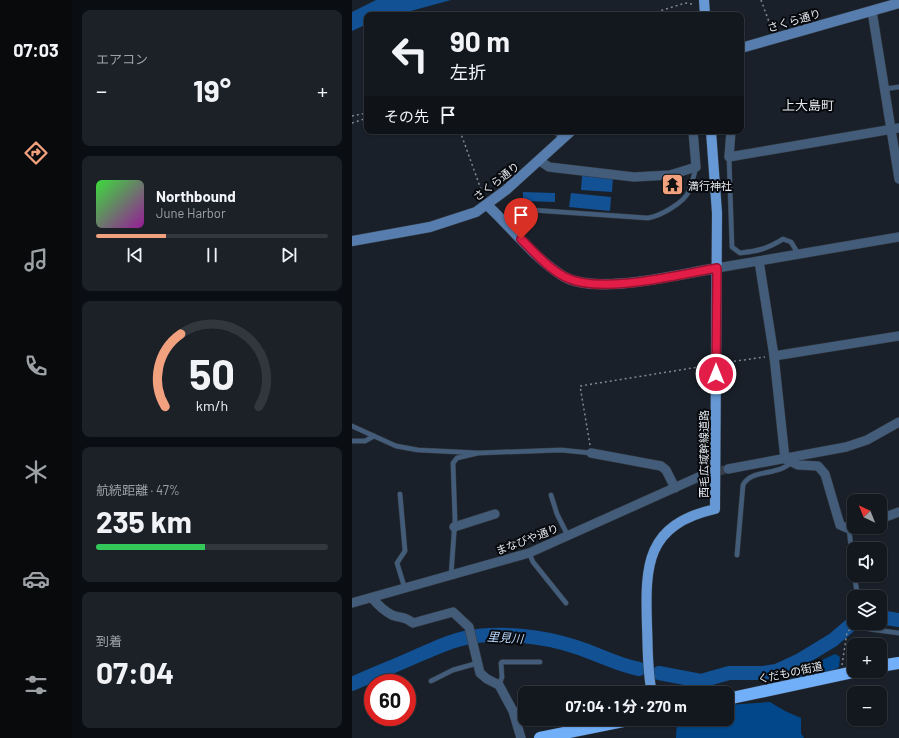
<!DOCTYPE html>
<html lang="ja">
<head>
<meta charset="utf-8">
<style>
  :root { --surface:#13181f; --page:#1c2128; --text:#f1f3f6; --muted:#9da0a4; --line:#32373d; --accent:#f2a17e }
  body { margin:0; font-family:Barlow,"Noto Sans JP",sans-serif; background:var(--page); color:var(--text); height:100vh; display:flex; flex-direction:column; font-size:15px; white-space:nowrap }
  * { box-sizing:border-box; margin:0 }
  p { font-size:13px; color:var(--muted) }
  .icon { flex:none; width:22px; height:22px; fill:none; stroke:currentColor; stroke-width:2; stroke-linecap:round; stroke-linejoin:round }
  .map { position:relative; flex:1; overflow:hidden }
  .drawer { display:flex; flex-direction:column; gap:10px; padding:10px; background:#0a0d11; width:280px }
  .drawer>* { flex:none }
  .banner { position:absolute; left:12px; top:12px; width:380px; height:122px; border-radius:8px; box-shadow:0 1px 3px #0004,0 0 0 1px var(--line); background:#13181f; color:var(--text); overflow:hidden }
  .needle { width:26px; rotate:317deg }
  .tools { position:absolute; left:495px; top:494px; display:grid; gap:8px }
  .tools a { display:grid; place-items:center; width:40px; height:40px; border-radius:8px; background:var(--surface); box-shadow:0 1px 3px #0004,0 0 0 1px var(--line); font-size:20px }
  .speed { position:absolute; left:12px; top:674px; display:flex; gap:8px; font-size:20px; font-weight:700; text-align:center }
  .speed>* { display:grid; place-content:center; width:52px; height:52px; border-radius:50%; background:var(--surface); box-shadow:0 1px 3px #0004,0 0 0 1px var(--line); line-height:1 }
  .speed .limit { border:6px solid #d22; background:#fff; color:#111 }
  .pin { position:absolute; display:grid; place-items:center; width:34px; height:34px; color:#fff; margin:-41px -17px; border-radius:50% 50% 50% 0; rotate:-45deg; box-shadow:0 0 4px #0007 }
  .pin .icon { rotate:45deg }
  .me { position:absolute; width:44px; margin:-22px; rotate:0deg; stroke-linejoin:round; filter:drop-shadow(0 0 3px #0008) }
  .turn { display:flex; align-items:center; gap:14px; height:84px; padding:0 20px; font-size:18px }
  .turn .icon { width:52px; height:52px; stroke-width:2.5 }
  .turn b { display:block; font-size:28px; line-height:34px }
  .then { display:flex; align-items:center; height:38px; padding:0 20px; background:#0003; gap:8px; font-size:15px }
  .big { font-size:30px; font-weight:700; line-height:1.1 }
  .drawer .card { flex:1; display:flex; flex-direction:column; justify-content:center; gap:6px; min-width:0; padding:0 14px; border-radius:8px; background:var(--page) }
  .drawer .dial { align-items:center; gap:0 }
  .dial svg { height:104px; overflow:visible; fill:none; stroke:var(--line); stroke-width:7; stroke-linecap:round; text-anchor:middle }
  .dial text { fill:var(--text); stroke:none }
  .song { display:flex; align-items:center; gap:12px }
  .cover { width:48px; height:48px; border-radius:6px; background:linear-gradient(135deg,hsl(120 70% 55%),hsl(300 70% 35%)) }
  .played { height:4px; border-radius:2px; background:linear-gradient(90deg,var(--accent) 30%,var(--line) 30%) }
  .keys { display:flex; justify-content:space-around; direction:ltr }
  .heat { display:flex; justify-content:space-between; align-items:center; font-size:22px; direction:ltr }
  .charge { height:6px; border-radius:3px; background:linear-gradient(90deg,#34c759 47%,var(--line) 0) }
  .trip { position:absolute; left:166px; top:686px; width:216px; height:40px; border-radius:8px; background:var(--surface); box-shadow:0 1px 3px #0004,0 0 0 1px var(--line); font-weight:700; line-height:40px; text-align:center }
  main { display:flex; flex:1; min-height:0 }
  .dock { display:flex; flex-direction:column; width:72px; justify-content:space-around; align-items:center; background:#080a0c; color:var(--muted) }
  .dock .icon { width:28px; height:28px }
  .dock .active { color:var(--accent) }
  .dock b { font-size:18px; color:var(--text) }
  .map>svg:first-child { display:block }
  .forest { fill:#024789 }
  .water { fill:#115194 }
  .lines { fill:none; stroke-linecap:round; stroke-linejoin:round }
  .river { stroke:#115194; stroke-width:14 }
  .street-tunnel { stroke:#373e47; stroke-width:9; stroke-dasharray:9 4.5; stroke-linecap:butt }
  .lane-casing { stroke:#353c45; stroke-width:5.5 }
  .street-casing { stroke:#353c45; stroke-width:10 }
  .secondary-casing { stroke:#353c45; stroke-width:11 }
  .primary-casing { stroke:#353c45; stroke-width:11 }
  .highway-casing { stroke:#353c45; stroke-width:13 }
  .path { stroke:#838990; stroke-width:1.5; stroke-dasharray:2 3; stroke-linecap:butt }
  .lane { stroke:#435c79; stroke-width:4.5 }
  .street { stroke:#435c79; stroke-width:9 }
  .secondary { stroke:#567dad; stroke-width:10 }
  .primary { stroke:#6598d5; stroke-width:10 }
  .highway { stroke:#71aff9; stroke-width:12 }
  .route-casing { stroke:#92132f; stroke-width:10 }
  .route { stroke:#e11d48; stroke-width:7 }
  .labels { text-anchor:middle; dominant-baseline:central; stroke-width:4; stroke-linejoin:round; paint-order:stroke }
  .street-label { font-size:11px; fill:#e3e8ee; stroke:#07090d }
  .poi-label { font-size:11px; fill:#e3e8ee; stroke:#07090d; text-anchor:start }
  .water-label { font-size:12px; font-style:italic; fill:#b4d3f8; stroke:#07090d }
  .quarter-label { font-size:13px; fill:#e3e8ee; stroke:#07090d }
</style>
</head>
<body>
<main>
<nav class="dock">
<b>07:03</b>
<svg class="icon active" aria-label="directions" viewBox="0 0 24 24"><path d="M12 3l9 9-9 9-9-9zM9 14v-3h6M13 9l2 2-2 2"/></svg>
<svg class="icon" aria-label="music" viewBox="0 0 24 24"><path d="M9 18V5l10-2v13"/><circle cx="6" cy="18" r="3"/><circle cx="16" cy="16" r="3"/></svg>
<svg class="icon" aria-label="phone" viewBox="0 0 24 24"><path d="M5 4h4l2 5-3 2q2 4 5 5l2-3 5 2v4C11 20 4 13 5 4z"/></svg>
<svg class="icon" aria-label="climate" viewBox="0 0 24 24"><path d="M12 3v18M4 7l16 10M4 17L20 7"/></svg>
<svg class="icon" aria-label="car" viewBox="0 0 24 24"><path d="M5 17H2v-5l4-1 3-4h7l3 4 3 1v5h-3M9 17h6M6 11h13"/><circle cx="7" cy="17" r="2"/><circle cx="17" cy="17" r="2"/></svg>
<svg class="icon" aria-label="filters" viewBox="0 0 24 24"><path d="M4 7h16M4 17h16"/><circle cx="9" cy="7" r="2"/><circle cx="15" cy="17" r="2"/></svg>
</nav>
<section class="drawer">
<div class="card"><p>エアコン</p>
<div class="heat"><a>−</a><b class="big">19°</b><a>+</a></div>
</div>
<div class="card">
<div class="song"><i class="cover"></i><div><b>Northbound</b><p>June Harbor</p></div></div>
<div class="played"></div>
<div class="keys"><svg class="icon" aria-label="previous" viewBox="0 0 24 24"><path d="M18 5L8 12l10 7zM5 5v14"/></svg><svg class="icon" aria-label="pause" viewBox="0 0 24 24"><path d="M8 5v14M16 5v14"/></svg><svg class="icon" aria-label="next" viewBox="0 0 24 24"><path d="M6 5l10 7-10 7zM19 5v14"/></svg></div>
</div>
<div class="card dial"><svg viewBox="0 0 100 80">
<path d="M14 69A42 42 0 1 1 86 69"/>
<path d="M14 69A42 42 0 0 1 26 13" stroke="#f2a17e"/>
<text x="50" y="56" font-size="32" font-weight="700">50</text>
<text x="50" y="72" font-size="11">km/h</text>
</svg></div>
<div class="card"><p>航続距離 · 47%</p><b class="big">235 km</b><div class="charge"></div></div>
<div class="card"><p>到着</p><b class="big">07:04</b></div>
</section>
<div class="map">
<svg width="547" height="738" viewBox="0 0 547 738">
  <rect width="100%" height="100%" fill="#192029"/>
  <!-- forest -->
  <g class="forest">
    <path d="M483,654L488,657L487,667C476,674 440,681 429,675L428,671L444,663L470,660Z"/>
    <polygon points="418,702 433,711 449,718 449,733 452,738 324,738 325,719 375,719 375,705"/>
  </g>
  <!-- water -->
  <g class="water">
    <polygon points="24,0 99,0 44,15 15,15 15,24 0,31 0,12"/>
    <polygon points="230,176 261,177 260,192 229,190"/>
    <polygon points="171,192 203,193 203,202 171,201"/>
    <polygon points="219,193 259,197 258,211 217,207"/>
  </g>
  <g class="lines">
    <!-- river -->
    <g class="river">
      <polyline points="528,617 547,620"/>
      <polyline points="307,673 349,681 377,673 411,673 424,671 448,660 481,640 502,622"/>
      <path d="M0,684C22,674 45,665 67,655C82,649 97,641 113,638C147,631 191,636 224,647C246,654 265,665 287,669"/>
    </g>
    <!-- street-tunnel -->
    <polyline class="street-tunnel" points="351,475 376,469"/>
    <defs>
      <g id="lane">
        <polyline points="532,89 547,87"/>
        <polyline points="204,131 209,140"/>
        <path d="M377,157L380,247L388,253C406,251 415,249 431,239L439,242L447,255"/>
        <path d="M150,219L165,209L296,218C308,216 332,203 337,191C340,184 342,175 344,167"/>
        <polyline points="0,426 44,446 66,450 127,453 209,450 239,453"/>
        <polyline points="0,441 13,441 22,436"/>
        <polyline points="48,494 53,551 45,563 53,589"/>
        <polyline points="199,495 205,514 216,536"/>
        <polyline points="497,529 502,573"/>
        <polyline points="177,553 181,562 214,603"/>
        <path d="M385,555L391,485C397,473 413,474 425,470C430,469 435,466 439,463"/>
        <polyline points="99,575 103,520 101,463 105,458 126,453"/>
        <polyline points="502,575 506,597"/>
        <polyline points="509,623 517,629 547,633"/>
        <polyline points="79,681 101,670 126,663"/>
        <polyline points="147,685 150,677 149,663 150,662 188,662"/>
        <polyline points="216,693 229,689"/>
        <polyline points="161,711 173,707"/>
      </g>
      <g id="street">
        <polyline points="520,11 547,179"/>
        <polyline points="379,131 377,157 547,128"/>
        <polyline points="188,161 197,167 282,177 318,175 344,167 341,131"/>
        <polyline points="407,261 422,356 433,459 446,465 466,466 473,474 488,525 497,529 503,527"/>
        <polyline points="365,268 547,237"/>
        <polyline points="422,356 547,336"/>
        <polyline points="239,453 309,466 314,470 323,488"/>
        <polyline points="376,469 494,447 515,440 547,422"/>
        <polyline points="528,519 547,512"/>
        <polyline points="102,527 143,514"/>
        <path d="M20,598C26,605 32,611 40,615C50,619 51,615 61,623L101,612L117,627L128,673L135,679L147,685L161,711L169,738"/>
        <polyline points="0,603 177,553 351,475"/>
      </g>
      <g id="secondary">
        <polyline points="389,48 547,3"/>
        <path d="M135,205C160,228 182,258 211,276C244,296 327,274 365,268"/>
        <polyline points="0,241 78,227 124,212 154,190 219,131"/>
      </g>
      <g id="primary">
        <polyline points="352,0 353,15"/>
        <path d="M300,693C295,671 296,648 295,626C293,564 294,525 363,509L365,213L359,131"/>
      </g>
      <g id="highway">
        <polyline points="528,666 547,663"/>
        <polyline points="375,699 506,671"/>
        <polyline points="188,738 281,719"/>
      </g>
    </defs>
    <!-- lane casing -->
    <use href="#lane" class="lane-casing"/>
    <!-- street casing -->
    <use href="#street" class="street-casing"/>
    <!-- secondary casing -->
    <use href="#secondary" class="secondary-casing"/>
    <!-- primary casing -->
    <use href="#primary" class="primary-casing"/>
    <!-- highway casing -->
    <use href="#highway" class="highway-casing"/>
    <!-- path -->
    <g class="path">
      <polyline points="409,0 420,30"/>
      <polyline points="295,15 333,3 340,4"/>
      <polyline points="0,116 15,113"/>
      <polyline points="0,123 15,118"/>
      <polyline points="108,131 131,195"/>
      <polyline points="377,362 413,357"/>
      <polyline points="238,445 228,386 353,366"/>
      <polyline points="490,665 495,632 504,625"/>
    </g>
    <!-- lane -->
    <use href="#lane" class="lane"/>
    <!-- street -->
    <use href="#street" class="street"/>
    <!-- secondary -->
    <use href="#secondary" class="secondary"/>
    <!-- primary -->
    <use href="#primary" class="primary"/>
    <!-- highway -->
    <use href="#highway" class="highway"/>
  </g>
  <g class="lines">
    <defs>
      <path id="route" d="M169,239C182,252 196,268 213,277C248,295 325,275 365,268L364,374"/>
    </defs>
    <!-- route casing -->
    <use href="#route" class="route-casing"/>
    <!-- route -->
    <use href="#route" class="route"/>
  </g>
  <!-- icons -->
  <defs>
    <symbol id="temple-square" viewBox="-11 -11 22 22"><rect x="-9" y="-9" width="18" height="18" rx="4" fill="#f2a17e" stroke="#07090d"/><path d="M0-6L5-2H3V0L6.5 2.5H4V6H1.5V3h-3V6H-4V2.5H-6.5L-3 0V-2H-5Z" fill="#111"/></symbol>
  </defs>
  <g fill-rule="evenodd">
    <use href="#temple-square" x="308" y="172" width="25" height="25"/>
  </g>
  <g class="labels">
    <!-- street labels -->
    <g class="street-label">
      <text transform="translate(442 20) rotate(-16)">さくら通り</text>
      <text transform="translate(144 181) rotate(-38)">さくら通り</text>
      <text transform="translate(351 454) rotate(-90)">西毛広域幹線道路</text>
      <text transform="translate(175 539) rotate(-21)">まなびや通り</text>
      <text transform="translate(438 672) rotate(-12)">くだもの街道</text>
    </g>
    <!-- poi labels -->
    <g class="poi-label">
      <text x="336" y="185">満行神社</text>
    </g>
    <!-- water labels -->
    <g class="water-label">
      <text transform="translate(153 637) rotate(4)">里見川</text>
    </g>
    <!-- quarter labels -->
    <g class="quarter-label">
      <text x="456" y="105">上大島町</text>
    </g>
  </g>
</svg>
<div class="tools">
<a><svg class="needle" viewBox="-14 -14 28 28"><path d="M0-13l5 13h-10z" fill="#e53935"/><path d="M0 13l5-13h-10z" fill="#9da0a4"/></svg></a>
<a><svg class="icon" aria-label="sound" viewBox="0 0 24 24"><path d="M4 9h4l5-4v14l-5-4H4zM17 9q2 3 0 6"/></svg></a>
<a><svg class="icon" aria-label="layers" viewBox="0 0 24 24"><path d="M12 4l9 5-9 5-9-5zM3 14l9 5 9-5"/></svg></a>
<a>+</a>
<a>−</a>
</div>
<div class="speed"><div class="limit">60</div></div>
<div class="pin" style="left:169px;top:239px;background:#d93025"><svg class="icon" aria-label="arrive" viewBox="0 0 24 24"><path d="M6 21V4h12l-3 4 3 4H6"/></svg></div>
<svg class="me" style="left:364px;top:374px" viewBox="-20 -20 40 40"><circle r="17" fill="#e11d48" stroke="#fff" stroke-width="3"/><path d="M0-11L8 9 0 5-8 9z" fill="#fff"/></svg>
<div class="trip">07:04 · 1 分 · 270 m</div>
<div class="banner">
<div class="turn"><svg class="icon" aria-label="left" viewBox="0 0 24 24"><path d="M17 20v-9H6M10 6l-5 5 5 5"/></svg><div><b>90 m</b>左折</div></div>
<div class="then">その先<svg class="icon" aria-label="arrive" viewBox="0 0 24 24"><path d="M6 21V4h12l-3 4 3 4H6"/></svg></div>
</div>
</div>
</main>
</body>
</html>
